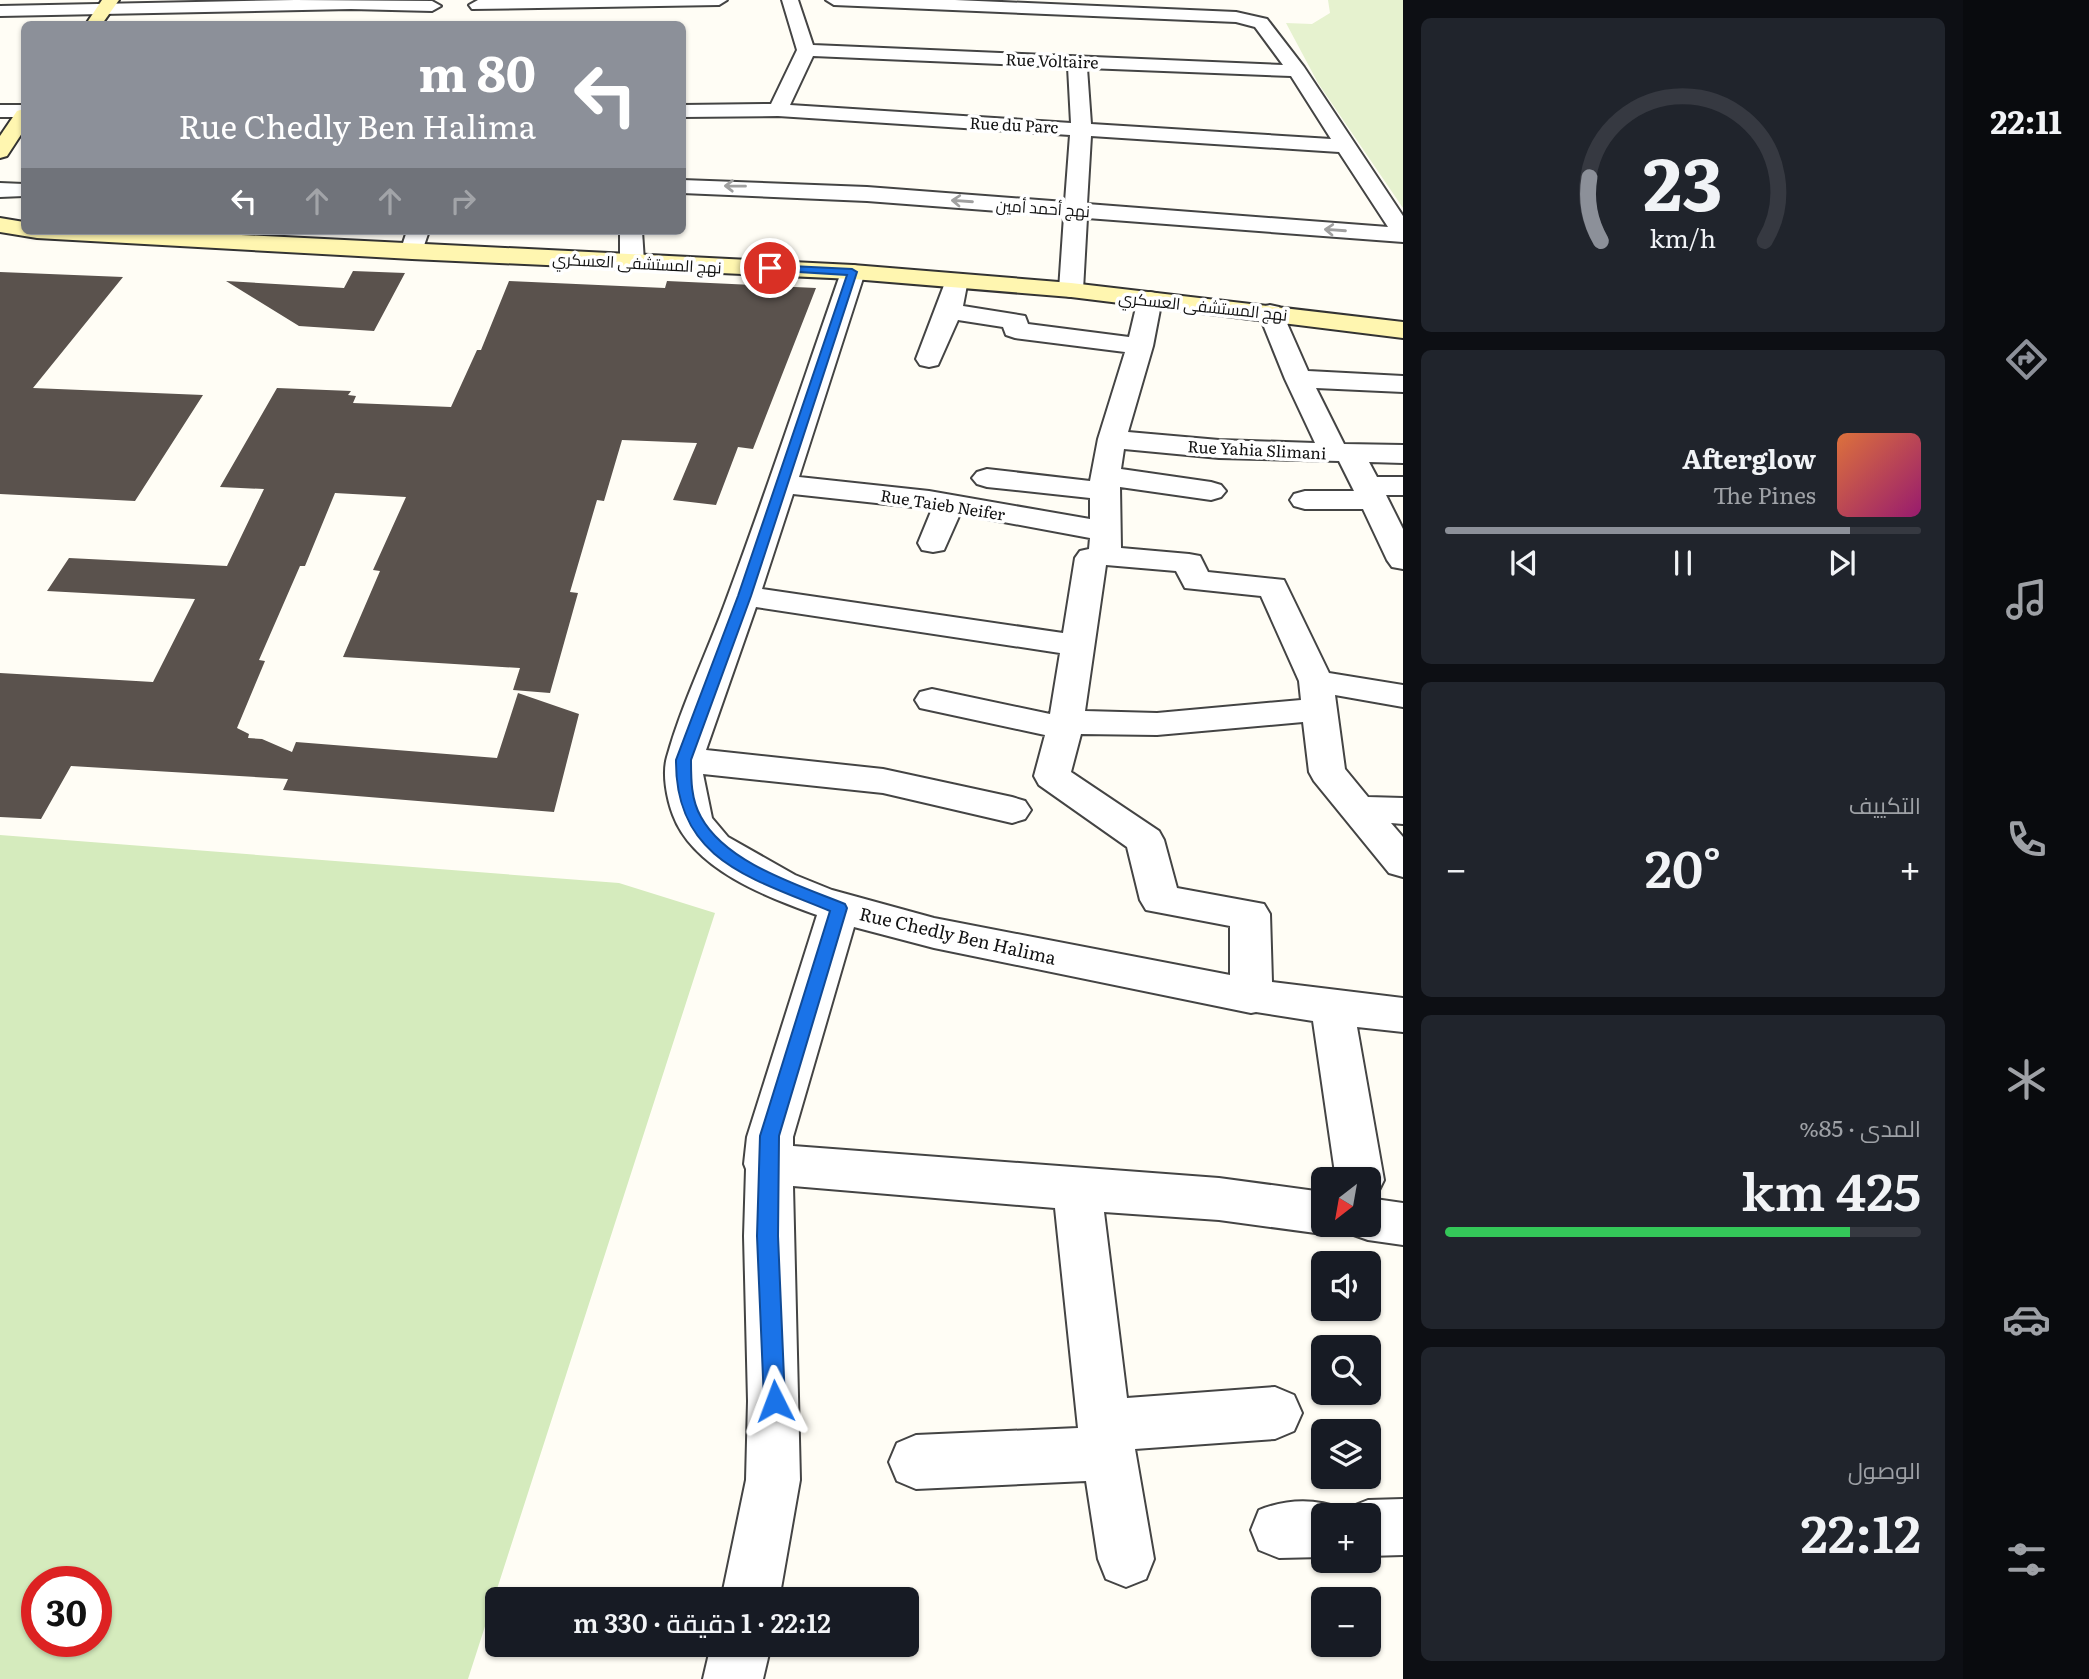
<!DOCTYPE html>
<html lang="ar">
<head>
<meta charset="utf-8">
<style>
  :root { --surface:#171b24; --page:#20242c; --text:#f1f3f6; --muted:#9ea1a6; --line:#363941; --accent:#8c9099 }
  body { margin:0; font-family:Literata,Cairo,serif; background:var(--page); color:var(--text); direction:rtl; height:100vh; display:flex; flex-direction:column; font-size:26px; white-space:nowrap }
  * { box-sizing:border-box; margin:0 }
  p { font-size:23px; color:var(--muted) }
  .icon { flex:none; width:38px; height:38px; fill:none; stroke:currentColor; stroke-width:2; stroke-linecap:round; stroke-linejoin:round }
  .map { position:relative; flex:1; overflow:hidden; direction:ltr }
  .side { display:flex; flex-direction:column; gap:18px; padding:18px; background:#0d0f14; width:560px }
  .side>* { flex:none }
  .guide { position:absolute; left:21px; top:21px; width:665px; height:214px; border-radius:10px; box-shadow:0 2px 5px #0004; direction:rtl; background:#8c9099; color:#fff; overflow:hidden }
  .needle { width:46px; rotate:211deg }
  .tools { position:absolute; left:1311px; top:1167px; display:grid; gap:14px }
  .tools a { display:grid; place-items:center; width:70px; height:70px; border-radius:10px; background:var(--surface); box-shadow:0 2px 5px #0004; font-size:35px }
  .speed { position:absolute; left:21px; top:1566px; display:flex; gap:14px; font-size:35px; font-weight:700; text-align:center }
  .speed>* { display:grid; place-content:center; width:91px; height:91px; border-radius:50%; background:var(--surface); box-shadow:0 2px 5px #0004; line-height:1 }
  .speed .limit { border:10px solid #d22; background:#fff; color:#111 }
  .pin { position:absolute; display:grid; place-items:center; width:60px; height:60px; color:#fff; margin:-30px; border:4px solid #fff; border-radius:50%; box-shadow:0 2px 7px #0007 }
  .me { position:absolute; width:77px; margin:-38px; rotate:357deg; stroke-linejoin:round; filter:drop-shadow(0 0 5px #0008) }
  .turn { display:flex; align-items:center; gap:24px; height:147px; padding:0 35px; font-size:32px }
  .turn .icon { width:91px; height:91px; stroke-width:2.5 }
  .turn b { display:block; font-size:49px; line-height:60px }
  .lanes { display:flex; align-items:center; height:66px; padding:0 35px; background:#0003; justify-content:center; gap:35px; direction:ltr }
  .lanes .off { opacity:.35 }
  .big { font-size:52px; font-weight:600; line-height:1.1 }
  .side .tile { flex:1; display:flex; flex-direction:column; justify-content:center; gap:10px; min-width:0; padding:0 24px; border-radius:10px; background:var(--page) }
  .side .dial { align-items:center; gap:0 }
  .dial svg { height:182px; overflow:visible; fill:none; stroke:var(--line); stroke-width:7; stroke-linecap:round; text-anchor:middle }
  .dial text { fill:var(--text); stroke:none }
  .song { display:flex; align-items:center; gap:21px }
  .cover { width:84px; height:84px; border-radius:10px; background:linear-gradient(135deg,hsl(20 70% 55%),hsl(320 70% 35%)) }
  .played { height:7px; border-radius:4px; background:linear-gradient(90deg,var(--accent) 85%,var(--line) 85%) }
  .keys { display:flex; justify-content:space-around; direction:ltr }
  .heat { display:flex; justify-content:space-between; align-items:center; font-size:38px; direction:ltr }
  .charge { height:10px; border-radius:5px; background:linear-gradient(90deg,#34c759 85%,var(--line) 0) }
  .trip { position:absolute; left:485px; top:1587px; width:434px; height:70px; border-radius:10px; background:var(--surface); box-shadow:0 2px 5px #0004; font-weight:600; line-height:70px; text-align:center; direction:rtl }
  main { display:flex; flex:1; min-height:0 }
  .tab-bar { display:flex; flex-direction:column; width:126px; justify-content:space-around; align-items:center; background:#090b0e; color:var(--muted) }
  .tab-bar .icon { width:49px; height:49px }
  .tab-bar .on { color:var(--accent) }
  .tab-bar b { font-size:32px; color:var(--text) }
  .map>svg:first-child { display:block }
  .green { fill:#d5ebbd; fill-rule:evenodd }
  .pitch { fill:#e6f2cf }
  .building { fill:#5a524d }
  .lines { fill:none; stroke-linecap:round; stroke-linejoin:round }
  .street-casing { stroke:#444; stroke-width:4 }
  .secondary-casing { stroke:#333; stroke-width:4 }
  .street { fill:#fff; fill-rule:evenodd }
  .secondary { fill:#fff6b0; fill-rule:evenodd }
  .oneway { stroke:#a0a0a0 }
  .route { fill:#1a73e8; stroke:#114b97; stroke-width:2 }
  .labels { text-anchor:middle; dominant-baseline:central; stroke-width:7; stroke-linejoin:round; paint-order:stroke }
  .far-street-label { font-size:16px; fill:#111; stroke:#fff }
  .street-label { font-size:18px; fill:#111; stroke:#fff }
</style>
</head>
<body>
<main>
<nav class="tab-bar">
<b>22:11</b>
<svg class="icon on" aria-label="directions" viewBox="0 0 24 24"><path d="M12 3l9 9-9 9-9-9zM9 14v-3h6M13 9l2 2-2 2"/></svg>
<svg class="icon" aria-label="music" viewBox="0 0 24 24"><path d="M9 18V5l10-2v13"/><circle cx="6" cy="18" r="3"/><circle cx="16" cy="16" r="3"/></svg>
<svg class="icon" aria-label="phone" viewBox="0 0 24 24"><path d="M5 4h4l2 5-3 2q2 4 5 5l2-3 5 2v4C11 20 4 13 5 4z"/></svg>
<svg class="icon" aria-label="climate" viewBox="0 0 24 24"><path d="M12 3v18M4 7l16 10M4 17L20 7"/></svg>
<svg class="icon" aria-label="car" viewBox="0 0 24 24"><path d="M5 17H2v-5l4-1 3-4h7l3 4 3 1v5h-3M9 17h6M6 11h13"/><circle cx="7" cy="17" r="2"/><circle cx="17" cy="17" r="2"/></svg>
<svg class="icon" aria-label="filters" viewBox="0 0 24 24"><path d="M4 7h16M4 17h16"/><circle cx="9" cy="7" r="2"/><circle cx="15" cy="17" r="2"/></svg>
</nav>
<section class="side">
<div class="tile dial"><svg viewBox="0 0 100 80">
<path d="M14 69A42 42 0 1 1 86 69"/>
<path d="M14 69A42 42 0 0 1 9 41" stroke="#8c9099"/>
<text x="50" y="56" font-size="32" font-weight="700">23</text>
<text x="50" y="72" font-size="11">km/h</text>
</svg></div>
<div class="tile">
<div class="song"><i class="cover"></i><div><b>Afterglow</b><p>The Pines</p></div></div>
<div class="played"></div>
<div class="keys"><svg class="icon" aria-label="previous" viewBox="0 0 24 24"><path d="M18 5L8 12l10 7zM5 5v14"/></svg><svg class="icon" aria-label="pause" viewBox="0 0 24 24"><path d="M8 5v14M16 5v14"/></svg><svg class="icon" aria-label="next" viewBox="0 0 24 24"><path d="M6 5l10 7-10 7zM19 5v14"/></svg></div>
</div>
<div class="tile"><p>التكييف</p>
<div class="heat"><a>−</a><b class="big">20°</b><a>+</a></div>
</div>
<div class="tile"><p>المدى · 85%</p><b class="big">425 km</b><div class="charge"></div></div>
<div class="tile"><p>الوصول</p><b class="big">22:12</b></div>
</section>
<div class="map">
<svg width="1403" height="1679" viewBox="0 0 1403 1679">
  <rect width="100%" height="100%" fill="#fffdf5"/>
  <!-- green -->
  <path class="green" d="M0,835L619,883L715,913L468,1679H0ZM37,1582H96V1642H37Z"/>
  <!-- pitch -->
  <polygon class="pitch" points="1328,0 1403,0 1403,208 1318,83 1286,23 1312,24 1330,13"/>
  <!-- building -->
  <g class="building">
    <polygon points="353,271 405,273 374,331 299,326 226,281 344,288"/>
    <polygon points="0,272 123,277 33,388 203,395 135,501 0,494"/>
    <polygon points="509,281 665,288 667,281 816,288 753,449 738,447 716,505 673,500 697,443 622,440 604,501 597,500 570,592 578,593 550,693 513,690 520,668 343,657 380,571 373,570 406,497 335,493 305,566 300,566 259,660 265,661 237,728 249,734 248,738 262,739 292,752 296,742 497,758 518,693 579,714 554,812 283,790 288,779 71,766 41,819 0,817 0,673 153,682 195,599 47,591 69,558 227,566 264,489 220,487 277,388 351,391 348,395 356,396 353,403 451,407 477,350 481,350"/>
  </g>
  <g class="lines">
    <defs>
      <g id="street">
        <polygon points="295,0 432,1 441,6 432,11 351,9 0,16 0,6"/>
        <polygon points="478,0 727,0 719,5 472,9 469,5"/>
        <path d="M782,0H798L813,45L1283,65L1255,27L1236,22L834,5L826,0H955L1236,12L1267,19L1304,67L1403,216V242L1087,218L1083,290L1080,295L1071,297L1062,295L1059,290L1064,216L867,201L682,193V180L867,187L1065,202L1070,135L778,116L682,117V105L771,104L797,50ZM813,56L1068,67L1071,123L790,105ZM1087,68L1291,76L1331,139L1091,124ZM1091,136L1339,152L1388,227L1087,204Z"/>
        <rect x="0" y="105" width="24" height="12"/>
        <polygon points="0,183 24,184 24,196 0,197"/>
        <polygon points="407,231 429,231 420,257 404,257 400,252"/>
        <polygon points="620,231 642,231 644,261 640,266 624,266 620,261"/>
        <path d="M853,265L861,267L865,272L799,477L929,491L1090,519V498L987,487L977,484L972,478L977,472L987,469L1090,481L1098,439L1125,352L1015,338L1006,335L1003,327L958,320L938,365L929,367L920,365L916,359L946,280L955,278L964,280L967,285L963,306L1025,316L1028,324L1129,337L1138,299L1141,294L1150,292L1159,294L1162,299L1153,346L1128,432L1219,440L1315,443L1285,379L1258,312L1261,307L1270,305L1279,307L1282,312L1308,371L1403,376V392L1316,388L1344,444L1403,445V463L1369,462L1377,477H1403V495H1386L1403,529V569L1392,567L1387,560L1363,509H1305L1294,506L1290,500L1294,494L1305,491H1354L1339,461L1219,458L1124,449L1121,469L1211,482L1221,485L1226,491L1221,497L1211,500L1120,487L1121,548L1189,554L1200,556L1208,572L1284,580L1329,673L1403,685V707L1335,695L1345,769L1368,797L1403,798V824L1391,823L1403,837V877L1389,873L1314,781L1309,772L1303,722L1157,735L1081,734L1071,772L1159,831L1164,840L1177,888L1264,904L1270,914L1272,982L1403,998V1032L1357,1027L1384,1180L1377,1194L1368,1197V1180H1336L1313,1021L1256,1012L1251,1013L934,948L854,927L793,1137V1146L1219,1178L1323,1192V1225H1341L1323,1234L1219,1220L1104,1212L1127,1398L1275,1387L1294,1395L1302,1413L1294,1431L1275,1439L1135,1449L1154,1559L1146,1579L1126,1587L1106,1579L1098,1559L1086,1481L916,1489L897,1481L889,1462L897,1443L916,1435L1078,1428L1055,1208L793,1186L800,1480L779,1600H721L746,1480L748,1401L744,1236L746,1169L744,1164L747,1137L817,915C766,897 693,869 673,815C667,799 662,774 667,757C682,703 708,651 727,598C767,490 803,381 841,272L845,267ZM793,494L932,509L918,543L922,550L933,552L944,550L960,514L1090,538L1089,549L1080,551L1075,558L1063,633L762,589ZM1106,565L1176,571L1185,588L1261,596L1299,681L1301,700L1157,713L1085,711ZM756,607L1060,653L1050,714L932,689L920,692L915,700L920,708L1045,735L1034,776L1039,785L1127,847L1140,900L1146,910L1230,926V975L934,918L832,890L795,875L728,837L712,818L703,774L883,793L1012,823L1025,819L1031,810L1025,801L1012,797L883,769L706,750Z"/>
        <polygon points="1368,1198 1403,1203 1403,1245 1368,1240 1351,1234 1347,1225 1368,1225"/>
        <path d="M1403,1499V1555L1368,1556V1516H1323V1557L1279,1558L1259,1550L1251,1530L1259,1510C1287,1499 1315,1498 1343,1509L1345,1515L1348,1508L1368,1500Z"/>
        <polygon points="711,1645 771,1645 763,1679 703,1679"/>
      </g>
      <g id="secondary">
        <polygon points="102,0 119,0 102,24 86,24"/>
        <polygon points="24,109 24,130 7,156 0,158 0,136 17,111"/>
        <polygon points="0,218 24,222 24,231 160,231 853,265 1071,283 1403,322 1403,338 1071,297 853,279 412,259 37,238 0,232"/>
      </g>
    </defs>
    <!-- street casing -->
    <use href="#street" class="street-casing"/>
    <!-- secondary casing -->
    <use href="#secondary" class="secondary-casing"/>
    <!-- street -->
    <use href="#street" class="street"/>
    <!-- secondary -->
    <use href="#secondary" class="secondary"/>
  </g>
  <!-- one-way arrows -->
  <defs><path id="oneway-shaft" d="M-6 0H5M1.5-3L5.5 0L1.5 3" fill="none" stroke-width="1.6" stroke-linecap="round" stroke-linejoin="round" transform="scale(1.75)"/></defs>
  <g class="oneway">
    <use href="#oneway-shaft" transform="translate(735 186) rotate(-179)"/>
    <use href="#oneway-shaft" transform="translate(962 201) rotate(-176)"/>
    <use href="#oneway-shaft" transform="translate(1335 230) rotate(-176)"/>
  </g>
  <!-- route -->
  <path class="route" d="M770,265L852,269L857,272L751,596L691,760C691,779 691,800 701,817C726,863 798,885 845,904L847,908L779,1136L778,1236L785,1401L782,1409L775,1412L767,1409L764,1401L757,1236L760,1136L830,911C751,878 675,860 676,760L738,596L847,275L766,270L765,268Z"/>
  <g class="labels">
    <!-- far-street labels -->
    <g class="far-street-label">
      <text transform="translate(1052 60) rotate(2)">Rue Voltaire</text>
      <text transform="translate(1014 124) rotate(3)">Rue du Parc</text>
      <text transform="translate(1043 207) rotate(4)">نهج أحمد أمين</text>
      <text transform="translate(637 262) rotate(3)">نهج المستشفى العسكري</text>
      <text transform="translate(1203 305) rotate(6)">نهج المستشفى العسكري</text>
      <text transform="translate(1257 449) rotate(3)">Rue Yahia Slimani</text>
      <text transform="translate(943 504) rotate(9)">Rue Taieb Neifer</text>
    </g>
    <!-- street labels -->
    <g class="street-label">
      <text transform="translate(958 935) rotate(13)">Rue Chedly Ben Halima</text>
    </g>
  </g>
</svg>
<div class="tools">
<a><svg class="needle" viewBox="-14 -14 28 28"><path d="M0-13l5 13h-10z" fill="#e53935"/><path d="M0 13l5-13h-10z" fill="#9ea1a6"/></svg></a>
<a><svg class="icon" aria-label="sound" viewBox="0 0 24 24"><path d="M4 9h4l5-4v14l-5-4H4zM17 9q2 3 0 6"/></svg></a>
<a><svg class="icon" aria-label="search" viewBox="0 0 24 24"><circle cx="10" cy="10" r="6"/><path d="M15 15l6 6"/></svg></a>
<a><svg class="icon" aria-label="layers" viewBox="0 0 24 24"><path d="M12 4l9 5-9 5-9-5zM3 14l9 5 9-5"/></svg></a>
<a>+</a>
<a>−</a>
</div>
<div class="speed"><div class="limit">30</div></div>
<div class="pin" style="left:770px;top:268px;background:#d93025"><svg class="icon" aria-label="arrive" viewBox="0 0 24 24"><path d="M6 21V4h12l-3 4 3 4H6"/></svg></div>
<svg class="me" style="left:775px;top:1401px" viewBox="-20 -20 40 40"><path d="M0-17L14 15 0 8-14 15z" fill="#1a73e8" stroke="#fff" stroke-width="4"/></svg>
<div class="trip">22:12 · 1 دقيقة · 330 m</div>
<div class="guide">
<div class="turn"><svg class="icon" aria-label="left" viewBox="0 0 24 24"><path d="M17 20v-9H6M10 6l-5 5 5 5"/></svg><div><b>80 m</b>Rue Chedly Ben Halima</div></div>
<div class="lanes"><svg class="icon" aria-label="left" viewBox="0 0 24 24"><path d="M17 20v-9H6M10 6l-5 5 5 5"/></svg><svg class="icon off" aria-label="ahead" viewBox="0 0 24 24"><path d="M12 20V5M6 11l6-6 6 6"/></svg><svg class="icon off" aria-label="ahead" viewBox="0 0 24 24"><path d="M12 20V5M6 11l6-6 6 6"/></svg><svg class="icon off" aria-label="right" viewBox="0 0 24 24"><path d="M7 20v-9h11M14 6l5 5-5 5"/></svg></div>
</div>
</div>
</main>
</body>
</html>
